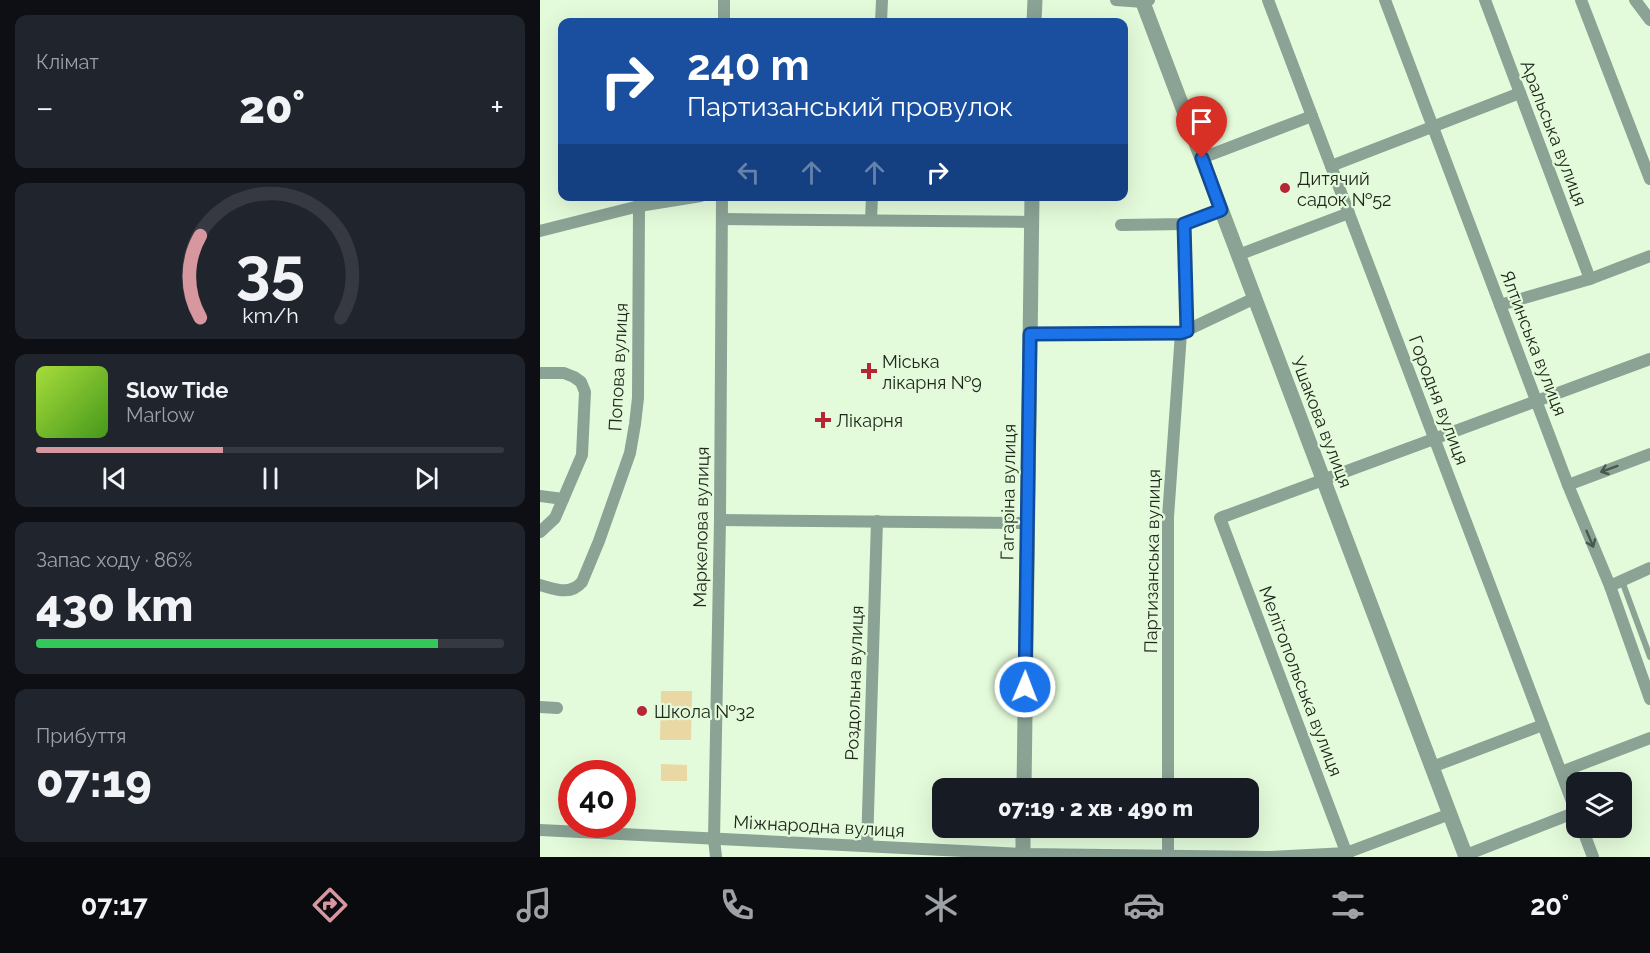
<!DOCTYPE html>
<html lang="uk">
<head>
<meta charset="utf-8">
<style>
  :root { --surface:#171b24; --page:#20242c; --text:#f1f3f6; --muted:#9ea1a6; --line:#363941; --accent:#d7979f }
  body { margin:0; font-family:Raleway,sans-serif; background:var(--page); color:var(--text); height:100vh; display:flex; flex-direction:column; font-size:22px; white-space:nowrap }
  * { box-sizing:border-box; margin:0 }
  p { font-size:20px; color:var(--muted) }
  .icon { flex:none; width:33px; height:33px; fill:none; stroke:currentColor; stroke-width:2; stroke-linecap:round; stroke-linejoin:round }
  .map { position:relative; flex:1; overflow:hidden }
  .side { display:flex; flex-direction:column; gap:15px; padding:15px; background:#0d0f14; width:540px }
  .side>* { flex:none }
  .top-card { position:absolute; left:18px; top:18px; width:570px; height:183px; border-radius:12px; box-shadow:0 6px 24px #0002; background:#1a4fa0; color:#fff; overflow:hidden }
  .controls { position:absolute; left:1026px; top:772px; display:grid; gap:12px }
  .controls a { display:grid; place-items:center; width:66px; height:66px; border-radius:12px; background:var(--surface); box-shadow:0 6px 24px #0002; font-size:30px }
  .speed { position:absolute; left:18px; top:760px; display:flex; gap:12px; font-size:30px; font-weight:700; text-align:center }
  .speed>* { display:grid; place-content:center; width:78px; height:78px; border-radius:50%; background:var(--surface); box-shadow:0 6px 24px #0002; line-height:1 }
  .speed .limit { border:9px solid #d22; background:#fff; color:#111 }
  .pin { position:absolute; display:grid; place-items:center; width:51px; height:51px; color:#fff; margin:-62px -26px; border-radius:50% 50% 50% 0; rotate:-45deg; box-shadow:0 0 6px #0007 }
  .pin .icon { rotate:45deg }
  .me { position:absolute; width:66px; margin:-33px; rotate:1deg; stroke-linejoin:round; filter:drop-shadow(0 0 4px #0008) }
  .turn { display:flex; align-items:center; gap:21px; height:126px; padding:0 30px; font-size:27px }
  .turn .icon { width:78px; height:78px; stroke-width:2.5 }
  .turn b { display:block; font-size:42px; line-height:51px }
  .lanes { display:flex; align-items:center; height:57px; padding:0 30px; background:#0003; justify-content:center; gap:30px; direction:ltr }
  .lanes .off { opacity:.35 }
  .big { font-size:45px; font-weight:800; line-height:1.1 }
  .side .widget { flex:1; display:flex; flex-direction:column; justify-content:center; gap:9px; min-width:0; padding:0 21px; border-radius:12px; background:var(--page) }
  .side .dial { align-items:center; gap:0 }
  .dial svg { height:156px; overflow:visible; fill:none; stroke:var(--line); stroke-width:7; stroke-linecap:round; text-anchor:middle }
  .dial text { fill:var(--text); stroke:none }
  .song { display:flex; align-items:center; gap:18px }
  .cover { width:72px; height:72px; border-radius:9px; background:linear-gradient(135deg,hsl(80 70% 55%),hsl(100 70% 35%)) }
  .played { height:6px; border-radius:3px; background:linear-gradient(90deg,var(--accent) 40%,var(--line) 40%) }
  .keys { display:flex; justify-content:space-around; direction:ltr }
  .heat { display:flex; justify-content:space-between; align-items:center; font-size:33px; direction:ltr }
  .charge { height:9px; border-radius:4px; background:linear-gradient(90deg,#34c759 86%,var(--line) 0) }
  .trip { position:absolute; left:392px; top:778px; width:327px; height:60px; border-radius:12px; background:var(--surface); box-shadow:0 6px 24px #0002; font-weight:800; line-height:60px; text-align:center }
  .menu { display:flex; height:96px; justify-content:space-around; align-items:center; background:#090b0e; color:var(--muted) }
  .menu .icon { width:42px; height:42px }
  .menu .selected { color:var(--accent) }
  .menu b { font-size:27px; color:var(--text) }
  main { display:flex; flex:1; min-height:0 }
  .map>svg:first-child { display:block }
  .pitch { fill:#e9d7a4 }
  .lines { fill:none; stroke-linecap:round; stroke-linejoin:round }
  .service { stroke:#8aa395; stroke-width:6 }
  .minor { stroke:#8aa395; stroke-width:12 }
  .tertiary { stroke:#8aa395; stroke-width:15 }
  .oneway { stroke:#4a594d }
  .route-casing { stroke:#114b97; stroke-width:15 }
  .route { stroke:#1a73e8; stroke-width:10 }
  .poi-dot { fill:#b72634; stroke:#e4fbdb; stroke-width:2 }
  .labels { text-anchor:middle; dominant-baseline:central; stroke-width:4.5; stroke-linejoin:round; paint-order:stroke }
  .street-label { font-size:18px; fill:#20281d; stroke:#e4fbdb }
  .poi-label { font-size:18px; fill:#20281d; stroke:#e4fbdb; text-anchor:start }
</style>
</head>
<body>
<main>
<section class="side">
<div class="widget"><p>Клімат</p>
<div class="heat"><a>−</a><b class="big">20°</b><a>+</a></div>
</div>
<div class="widget dial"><svg viewBox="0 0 100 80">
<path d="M14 69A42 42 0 1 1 86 69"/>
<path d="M14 69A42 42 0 0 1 14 27" stroke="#d7979f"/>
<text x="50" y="56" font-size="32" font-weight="700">35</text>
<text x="50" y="72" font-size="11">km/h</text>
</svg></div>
<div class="widget">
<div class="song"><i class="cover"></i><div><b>Slow Tide</b><p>Marlow</p></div></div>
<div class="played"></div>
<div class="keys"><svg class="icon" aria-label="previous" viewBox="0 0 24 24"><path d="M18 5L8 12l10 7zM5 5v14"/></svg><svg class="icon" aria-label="pause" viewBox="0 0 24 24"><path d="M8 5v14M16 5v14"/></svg><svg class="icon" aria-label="next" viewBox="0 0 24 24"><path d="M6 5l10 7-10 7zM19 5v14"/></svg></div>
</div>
<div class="widget"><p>Запас ходу · 86%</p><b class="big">430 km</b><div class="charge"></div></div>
<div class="widget"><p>Прибуття</p><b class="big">07:19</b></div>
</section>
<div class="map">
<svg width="1110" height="857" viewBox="0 0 1110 857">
  <rect width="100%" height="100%" fill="#e4fbdb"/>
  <!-- pitch -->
  <g class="pitch">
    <polygon points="121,691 152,691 151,740 120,740"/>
    <polygon points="121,764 147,765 147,781 121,781"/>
  </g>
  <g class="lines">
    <!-- service -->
    <polyline class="service" points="1082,581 1110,657"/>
    <!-- minor -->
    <g class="minor">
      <polyline points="576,0 603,2 609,0"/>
      <polyline points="728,0 1036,812 926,855"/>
      <polyline points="845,0 1028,485 1070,586 1110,699"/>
      <polyline points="945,0 1050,279"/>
      <polyline points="1041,0 1110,179"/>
      <polyline points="1095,0 1110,20"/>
      <polyline points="184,22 184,0"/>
      <polyline points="341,22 342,0"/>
      <polyline points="662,158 772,116"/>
      <polyline points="791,166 980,93"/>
      <polyline points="182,219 492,222"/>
      <polyline points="331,220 332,196"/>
      <polyline points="644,224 647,331"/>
      <polyline points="581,225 644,224 681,210"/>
      <polyline points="0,231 99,206 161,196"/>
      <polyline points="698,255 809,213"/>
      <polyline points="960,305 1050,279 1110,256"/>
      <polyline points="490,334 641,333 715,298"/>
      <polyline points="0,373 24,373 34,377 41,382 45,392 42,455 15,518 0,532"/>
      <polyline points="1028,485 1110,454"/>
      <polyline points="0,496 23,499"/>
      <polyline points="180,520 487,523"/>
      <path d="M0,585C15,589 30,596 42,582L59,541L90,453L95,424L98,398L99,206"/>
      <polyline points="1070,586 1110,568"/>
      <polyline points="0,707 17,708"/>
      <polyline points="892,767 1003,725"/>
      <polyline points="1021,772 1110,738"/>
      <polyline points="628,789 628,517 641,333"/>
      <polyline points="1042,828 1053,857"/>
      <polyline points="0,830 483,854 729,857 806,853 910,814"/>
      <polyline points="327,846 337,521"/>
      <polyline points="176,857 174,839 180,520 182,196"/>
      <polyline points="628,857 628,828"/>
      <polyline points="808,857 680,518 1110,359"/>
    </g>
    <!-- tertiary -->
    <g class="tertiary">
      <polyline points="602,0 926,857"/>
      <polyline points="494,22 495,0"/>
      <polyline points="484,789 492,196"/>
      <polyline points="483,857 483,828"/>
    </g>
  </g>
  <!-- one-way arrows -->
  <defs><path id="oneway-shaft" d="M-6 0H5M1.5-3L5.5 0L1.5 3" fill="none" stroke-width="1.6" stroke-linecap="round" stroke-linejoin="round" transform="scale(1.5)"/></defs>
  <g class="oneway">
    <use href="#oneway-shaft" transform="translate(1069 469) rotate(160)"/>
    <use href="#oneway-shaft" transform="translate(1050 539) rotate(67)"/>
  </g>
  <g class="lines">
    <defs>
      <polyline id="route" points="485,687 490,334 641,333 647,331 644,224 681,210 662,158"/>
    </defs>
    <!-- route casing -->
    <use href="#route" class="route-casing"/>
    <!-- route -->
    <use href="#route" class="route"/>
  </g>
  <!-- markers -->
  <g class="poi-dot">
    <circle cx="745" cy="188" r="6"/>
    <path d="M326 362h6v6h6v6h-6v6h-6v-6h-6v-6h6z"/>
    <path d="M280 411h6v6h6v6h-6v6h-6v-6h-6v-6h6z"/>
    <circle cx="102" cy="711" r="6"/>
  </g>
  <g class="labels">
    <!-- street labels -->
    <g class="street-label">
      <text transform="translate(1014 133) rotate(69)">Аральська вулиця</text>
      <text transform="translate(994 343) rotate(69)">Ялтинська вулиця</text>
      <text transform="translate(78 367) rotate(-87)">Попова вулиця</text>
      <text transform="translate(899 400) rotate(69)">Городня вулиця</text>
      <text transform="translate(782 422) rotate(69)">Ушакова вулиця</text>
      <text transform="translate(468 492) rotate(-89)">Гагаріна вулиця</text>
      <text transform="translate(161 527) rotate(-89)">Маркелова вулиця</text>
      <text transform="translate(612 561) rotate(-89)">Партизанська вулиця</text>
      <text transform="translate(761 681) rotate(69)">Мелітопольська вулиця</text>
      <text transform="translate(314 683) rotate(-88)">Роздольна вулиця</text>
      <text transform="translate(279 826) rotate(3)">Міжнародна вулиця</text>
    </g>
    <!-- poi labels -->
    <g class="poi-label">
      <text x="757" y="178">Дитячий<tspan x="757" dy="21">садок №52</tspan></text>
      <text x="342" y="361">Міська<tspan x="342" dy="21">лікарня №9</tspan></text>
      <text x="296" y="420">Лікарня</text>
      <text x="114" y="711">Школа №32</text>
    </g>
  </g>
</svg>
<div class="controls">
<a><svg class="icon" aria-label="layers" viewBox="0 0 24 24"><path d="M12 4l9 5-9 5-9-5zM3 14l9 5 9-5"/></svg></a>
</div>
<div class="speed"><div class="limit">40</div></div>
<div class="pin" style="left:662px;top:158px;background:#d93025"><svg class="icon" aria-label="arrive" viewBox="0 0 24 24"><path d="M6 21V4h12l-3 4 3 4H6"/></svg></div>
<svg class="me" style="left:485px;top:687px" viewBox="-20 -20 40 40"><circle r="17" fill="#1a73e8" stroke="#fff" stroke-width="3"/><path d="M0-11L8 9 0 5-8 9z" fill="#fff"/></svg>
<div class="trip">07:19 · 2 хв · 490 m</div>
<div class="top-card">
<div class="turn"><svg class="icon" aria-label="right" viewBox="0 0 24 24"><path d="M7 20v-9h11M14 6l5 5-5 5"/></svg><div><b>240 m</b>Партизанський провулок</div></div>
<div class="lanes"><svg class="icon off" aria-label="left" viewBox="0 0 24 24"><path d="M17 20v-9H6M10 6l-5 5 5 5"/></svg><svg class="icon off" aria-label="ahead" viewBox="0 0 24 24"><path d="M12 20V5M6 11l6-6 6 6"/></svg><svg class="icon off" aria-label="ahead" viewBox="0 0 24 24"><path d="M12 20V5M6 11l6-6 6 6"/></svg><svg class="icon" aria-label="right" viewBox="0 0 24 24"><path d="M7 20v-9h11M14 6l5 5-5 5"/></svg></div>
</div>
</div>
</main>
<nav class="menu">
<b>07:17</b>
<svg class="icon selected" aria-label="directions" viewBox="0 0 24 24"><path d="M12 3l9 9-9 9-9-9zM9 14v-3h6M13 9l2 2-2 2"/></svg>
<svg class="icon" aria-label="music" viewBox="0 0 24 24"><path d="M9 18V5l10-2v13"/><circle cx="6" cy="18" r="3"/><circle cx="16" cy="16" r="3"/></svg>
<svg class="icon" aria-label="phone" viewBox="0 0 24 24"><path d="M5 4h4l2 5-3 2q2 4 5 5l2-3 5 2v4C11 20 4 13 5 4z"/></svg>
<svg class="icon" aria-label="climate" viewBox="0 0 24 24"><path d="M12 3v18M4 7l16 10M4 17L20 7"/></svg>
<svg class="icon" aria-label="car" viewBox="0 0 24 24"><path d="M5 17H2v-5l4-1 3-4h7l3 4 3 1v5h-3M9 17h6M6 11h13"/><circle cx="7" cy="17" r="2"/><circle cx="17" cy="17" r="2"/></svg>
<svg class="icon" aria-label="filters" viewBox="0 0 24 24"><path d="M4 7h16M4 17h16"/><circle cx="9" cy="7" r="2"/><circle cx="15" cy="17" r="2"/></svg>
<b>20°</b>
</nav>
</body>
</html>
